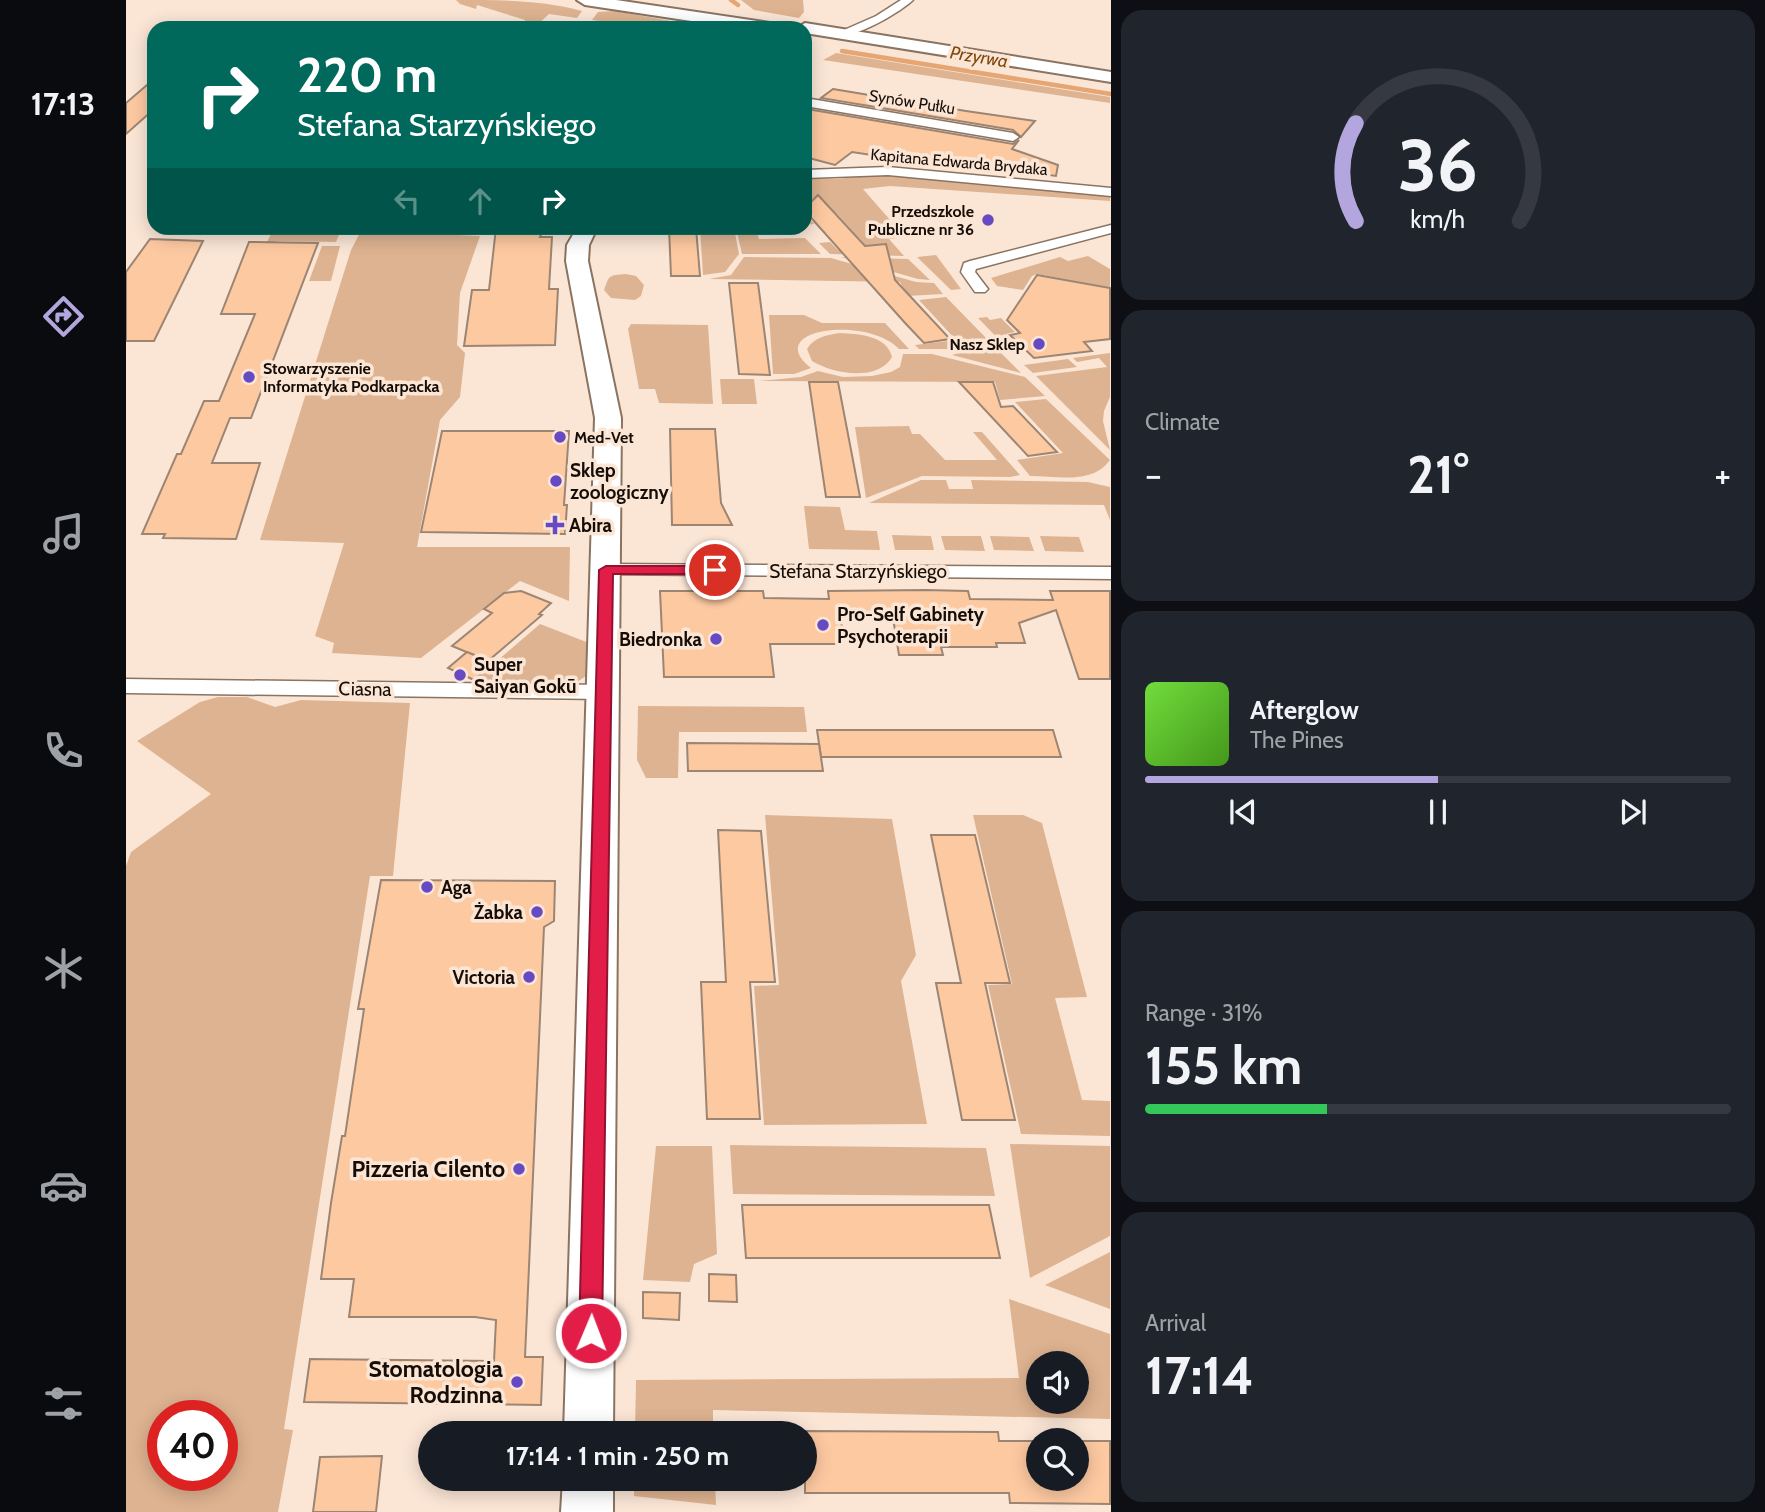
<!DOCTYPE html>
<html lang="en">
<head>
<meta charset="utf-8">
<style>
  :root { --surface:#171b24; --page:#20242c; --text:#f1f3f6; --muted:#9ea1a6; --line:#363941; --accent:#b3a6de }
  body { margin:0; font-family:Cabin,sans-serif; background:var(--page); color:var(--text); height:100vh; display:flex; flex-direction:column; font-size:26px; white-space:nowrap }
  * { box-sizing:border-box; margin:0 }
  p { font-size:23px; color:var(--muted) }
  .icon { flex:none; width:38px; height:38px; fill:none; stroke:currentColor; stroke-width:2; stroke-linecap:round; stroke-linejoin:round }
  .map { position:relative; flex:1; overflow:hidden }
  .sheet { display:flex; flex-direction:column; gap:10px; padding:10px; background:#0d0f14; width:654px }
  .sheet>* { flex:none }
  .banner { position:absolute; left:21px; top:21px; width:665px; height:214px; border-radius:21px; box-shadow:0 4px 18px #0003; background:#00695c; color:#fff; overflow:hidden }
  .fabs { position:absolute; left:900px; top:1351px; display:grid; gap:14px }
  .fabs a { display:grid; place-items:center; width:63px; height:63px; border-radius:50%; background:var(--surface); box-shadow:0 4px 18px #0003; font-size:35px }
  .speed { position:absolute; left:21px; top:1400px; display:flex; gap:14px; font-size:35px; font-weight:700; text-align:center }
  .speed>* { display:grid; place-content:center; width:91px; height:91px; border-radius:50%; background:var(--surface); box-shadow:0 4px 18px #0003; line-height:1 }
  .speed .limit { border:10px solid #d22; background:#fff; color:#111 }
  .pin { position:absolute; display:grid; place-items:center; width:60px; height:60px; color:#fff; margin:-30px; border:4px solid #fff; border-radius:50%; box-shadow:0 2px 7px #0007 }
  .me { position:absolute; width:77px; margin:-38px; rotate:1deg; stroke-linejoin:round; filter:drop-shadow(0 0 5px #0008) }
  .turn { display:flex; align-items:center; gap:24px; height:147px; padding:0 35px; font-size:32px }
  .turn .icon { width:91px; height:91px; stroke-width:2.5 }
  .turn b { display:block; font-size:49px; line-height:60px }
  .lanes { display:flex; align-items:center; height:66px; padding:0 35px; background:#0003; justify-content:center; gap:35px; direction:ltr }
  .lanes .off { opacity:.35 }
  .big { font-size:52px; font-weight:800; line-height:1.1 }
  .sheet .tile { flex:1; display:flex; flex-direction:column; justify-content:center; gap:10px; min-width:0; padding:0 24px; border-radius:21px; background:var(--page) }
  .sheet .dial { align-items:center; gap:0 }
  .dial svg { height:182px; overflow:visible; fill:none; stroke:var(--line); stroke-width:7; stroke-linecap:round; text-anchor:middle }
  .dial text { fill:var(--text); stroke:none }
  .song { display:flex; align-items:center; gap:21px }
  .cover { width:84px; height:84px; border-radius:10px; background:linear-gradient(135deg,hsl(100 70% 55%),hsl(100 70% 35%)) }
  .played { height:7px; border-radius:4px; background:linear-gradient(90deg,var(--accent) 50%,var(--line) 50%) }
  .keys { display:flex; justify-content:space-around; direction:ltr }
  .heat { display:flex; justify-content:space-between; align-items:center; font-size:38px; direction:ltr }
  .charge { height:10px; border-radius:5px; background:linear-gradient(90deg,#34c759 31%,var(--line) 0) }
  .trip { position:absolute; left:292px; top:1421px; width:399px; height:70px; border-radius:35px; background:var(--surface); box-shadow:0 4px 18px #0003; font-weight:800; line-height:70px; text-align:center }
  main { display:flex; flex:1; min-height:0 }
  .tab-bar { display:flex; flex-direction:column; width:126px; justify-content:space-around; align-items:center; background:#090b0e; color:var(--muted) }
  .tab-bar .icon { width:49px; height:49px }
  .tab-bar .on { color:var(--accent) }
  .tab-bar b { font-size:32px; color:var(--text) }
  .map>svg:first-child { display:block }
  .green { fill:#deb391; fill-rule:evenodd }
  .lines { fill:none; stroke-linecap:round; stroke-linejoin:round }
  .stream { stroke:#e6a674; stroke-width:4.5 }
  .building { fill:#fdc9a1; stroke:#9d8573; stroke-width:2 }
  .street-casing { stroke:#8a7361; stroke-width:3 }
  .secondary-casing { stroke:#8a7361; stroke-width:4 }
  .street { fill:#fff; fill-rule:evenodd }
  .secondary { fill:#fff; fill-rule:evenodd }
  .route { fill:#e11d48; stroke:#92132f; stroke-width:2 }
  .poi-dot { fill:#6749c1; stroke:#fbe6d6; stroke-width:2.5 }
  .labels { text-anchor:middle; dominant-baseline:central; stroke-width:7; stroke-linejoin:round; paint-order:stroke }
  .far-street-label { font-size:16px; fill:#160d07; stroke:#fbe6d6 }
  .far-poi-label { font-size:16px; font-weight:bold; fill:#160d07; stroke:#fbe6d6; text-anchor:end }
  .far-water-label { font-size:18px; font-style:italic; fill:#81470b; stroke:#fbe6d6 }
  .poi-label { font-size:19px; font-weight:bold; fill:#160d07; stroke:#fbe6d6; text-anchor:start }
  .street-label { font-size:19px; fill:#160d07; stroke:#fbe6d6 }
  .near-poi-label { font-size:23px; font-weight:bold; fill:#160d07; stroke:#fbe6d6; text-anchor:end }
</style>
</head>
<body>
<main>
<nav class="tab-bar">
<b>17:13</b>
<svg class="icon on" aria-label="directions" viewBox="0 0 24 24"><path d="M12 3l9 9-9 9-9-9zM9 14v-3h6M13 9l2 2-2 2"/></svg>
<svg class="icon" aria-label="music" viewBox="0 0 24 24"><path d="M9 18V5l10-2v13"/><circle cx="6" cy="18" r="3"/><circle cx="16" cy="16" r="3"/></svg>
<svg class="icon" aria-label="phone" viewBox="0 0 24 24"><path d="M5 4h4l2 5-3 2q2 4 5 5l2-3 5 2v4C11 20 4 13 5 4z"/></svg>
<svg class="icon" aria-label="climate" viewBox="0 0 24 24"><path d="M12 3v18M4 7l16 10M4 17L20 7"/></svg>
<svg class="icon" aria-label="car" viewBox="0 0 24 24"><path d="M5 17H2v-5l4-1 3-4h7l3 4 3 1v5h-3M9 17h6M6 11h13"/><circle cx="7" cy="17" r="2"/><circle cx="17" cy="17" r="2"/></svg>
<svg class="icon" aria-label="filters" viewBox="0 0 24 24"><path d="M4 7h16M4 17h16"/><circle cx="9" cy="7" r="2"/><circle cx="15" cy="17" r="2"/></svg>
</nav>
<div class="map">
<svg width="985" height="1512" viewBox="0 0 985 1512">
  <rect width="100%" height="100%" fill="#fbe6d6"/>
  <!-- green -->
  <g class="green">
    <path d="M330,0C372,0 417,0 456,11L451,18L423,14L408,28H397L399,20L351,5L350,9L334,4Z"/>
    <polygon points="615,0 677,0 678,12 673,18 628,10"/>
    <polygon points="489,11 584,28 521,28 466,20 472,12"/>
    <polygon points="710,53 984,97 984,103 697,60"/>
    <polygon points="757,174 984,196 984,201 764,186 737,189 779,237 763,239 778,256 704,254 693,243 704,242 712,250 741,247 711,214 683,218 688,224 679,225 680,212 700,211 697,199 679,199 679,178 711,179"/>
    <polygon points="148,228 215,230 210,242 150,241 147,248 139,246"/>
    <polygon points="574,228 608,228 613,254 599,272 577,275"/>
    <polygon points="610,228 629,228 633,239 679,238 695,254 616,254"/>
    <polygon points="235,231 354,236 334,293 331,345 339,353 334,397 314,420 291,547 444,547 443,601 394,581 295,658 206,653 208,643 189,636 218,543 134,540 225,250"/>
    <polygon points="196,246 214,246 205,281 183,281"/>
    <polygon points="810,255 835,289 825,290 791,257"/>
    <polygon points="962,256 984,269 984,288 911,274 906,276 897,290 871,286 865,278 934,257 942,261"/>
    <polygon points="618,257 705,258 790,282 808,283 817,294 781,296 774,282 583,279 605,275"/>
    <polygon points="715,257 782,259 804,280 792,279"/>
    <path d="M500,274L510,276L518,285L515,296L509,300L485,298L478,290C484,274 482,276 500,274Z"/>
    <polygon points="820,297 862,340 827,349 793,349 789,345 830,340 793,300"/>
    <path d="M643,315H678L696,323H759L783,349H773C741,315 635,329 685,368L668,374H647Z"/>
    <polygon points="861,317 864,320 875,318 889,332 880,334 896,351 886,353 852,318"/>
    <polygon points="505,324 582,325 587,404 533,403 529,389 513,389 502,329"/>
    <path d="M714,333C732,334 761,335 766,357C752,382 707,374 686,361L681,349C688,337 701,335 714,333Z"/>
    <polygon points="866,344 895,373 826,355"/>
    <polygon points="984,353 984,397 978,411 977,421 984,450 910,376 981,367 973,358 951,362 947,358"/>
    <polygon points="777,354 806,354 899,377 919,396 874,400 869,382 632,381 675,377 692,371 717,377 746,376 765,372 774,367"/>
    <polygon points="942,359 951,367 907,373 898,365"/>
    <polygon points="594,379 628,379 631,404 596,404"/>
    <path d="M920,399L984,460C966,485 931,476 904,476L891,460L937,453L889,402Z"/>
    <polygon points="783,426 786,434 794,434 819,460 871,460 847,432 856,432 894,475 884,477 796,476 740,498 729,427"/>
    <polygon points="795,480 820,480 823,489 847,489 845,480 962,482 984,487 984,520 978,505 743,503"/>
    <polygon points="678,506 714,507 719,530 751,531 754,550 683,549"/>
    <polygon points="766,535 805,536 808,550 769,550"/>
    <polygon points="815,536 855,536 859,551 819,550"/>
    <polygon points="864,536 903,537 908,551 868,550"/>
    <polygon points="914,536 953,537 958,552 919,551"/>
    <polygon points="414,624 463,643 463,674 451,682 439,686 344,684"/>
    <path d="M92,697H121L149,707L175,700L284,703L267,876H244L158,1429L167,1430L152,1512H0V866L5,852L85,794L11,741L74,702ZM37,1416H96V1475H37Z"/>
    <polygon points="512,706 678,707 681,732 553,732 552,778 520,778 511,760"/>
    <polygon points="639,815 766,819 790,955 775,981 801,1124 638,1125 628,986 653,985"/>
    <polygon points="847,815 897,815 916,823 961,997 929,998 956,1100 984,1101 984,1136 895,1134 862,985 886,984"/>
    <polygon points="884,1144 984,1146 984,1236 904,1278"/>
    <polygon points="604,1145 860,1148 869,1196 607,1194"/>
    <polygon points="530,1146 586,1146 591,1254 568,1264 564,1282 517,1280"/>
    <polygon points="984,1252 984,1309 919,1285"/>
    <path d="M883,1299L984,1334V1419L587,1410V1433H509L510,1380L893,1378ZM912,1363H950V1402H912Z"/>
    <polygon points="508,1479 589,1479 590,1505 508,1496"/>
  </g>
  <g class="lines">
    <!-- stream -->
    <g class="stream">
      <polyline points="605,0 612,5"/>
      <polyline points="716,51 985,94"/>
    </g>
  </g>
  <!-- building -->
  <g class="building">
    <polygon points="28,79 28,109 0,134 0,103"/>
    <polygon points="707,89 840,111 909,121 895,137 887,130 695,98"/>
    <polygon points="681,109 887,144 893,140 886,149 932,165 930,176 855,166 852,169 794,159 791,162 726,152 709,165 679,157 679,111"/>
    <polygon points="692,195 739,246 760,244 769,280 824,339 798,343 780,324 679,211 679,208"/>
    <polygon points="370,228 418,228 414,237 426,237 423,289 432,289 429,345 338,346 346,290 363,290"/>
    <polygon points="543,228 570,228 574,276 545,276"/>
    <polygon points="24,239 77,241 28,341 0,341 0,272"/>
    <polygon points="123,242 192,243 125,418 104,418 86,463 134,463 110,539 37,538 39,534 16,534 51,454 55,454 78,401 93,401 129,314 95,314"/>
    <polygon points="911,275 984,288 984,339 958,342 966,351 908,358 884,335 894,333 881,320"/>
    <polygon points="603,283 632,283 644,375 613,374"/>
    <polygon points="683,382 712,382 734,497 700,497"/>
    <polygon points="833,382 867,382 875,407 887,406 931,452 902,456"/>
    <polygon points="544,429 589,429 595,503 606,525 546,525"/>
    <polygon points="316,431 443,431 438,505 441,505 439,534 295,532"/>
    <polygon points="800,590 842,591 844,599 927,600 924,591 984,591 984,679 953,679 930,610 893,623 899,643 870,643 871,647 815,647 817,655 773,655 767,618 714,618 717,631 710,631 713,644 644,644 648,677 538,677 534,591 637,591 638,598 703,599 702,591"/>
    <polygon points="395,591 425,603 413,614 416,615 362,661 326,646 366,613 358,609 378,593"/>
    <polygon points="341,652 368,663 348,680 322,668"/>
    <polygon points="691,730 927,730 935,757 695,757"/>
    <polygon points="561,743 693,744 697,771 562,771"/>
    <polygon points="592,830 635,831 649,982 624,982 634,1119 581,1119 575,982 600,982"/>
    <polygon points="805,835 849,835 884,983 859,983 889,1120 836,1120 810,983 835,983"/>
    <polygon points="255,880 429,881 428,921 418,927 399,1357 417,1357 415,1405 178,1402 184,1359 368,1361 370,1320 349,1317 223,1317 228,1279 195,1279 205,1203 216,1136 219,1136 238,1009 232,1009"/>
    <polygon points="616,1205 863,1205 874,1258 620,1258"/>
    <polygon points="583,1274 610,1275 611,1302 583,1301"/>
    <polygon points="517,1292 554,1293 553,1320 517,1318"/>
    <polygon points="679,1431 872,1432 873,1441 912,1441 912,1479 950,1479 950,1441 984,1441 984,1504 884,1503 883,1493 679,1493"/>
    <polygon points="256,1456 250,1512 187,1512 194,1457"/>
  </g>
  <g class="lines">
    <defs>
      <g id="street">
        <path d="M775,0H787C776,11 723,43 709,34L750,16Z"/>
        <polygon points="679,98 887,133 893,137 887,141 679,106"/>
        <polygon points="762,167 985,188 985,196 762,175 679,178 679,170"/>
        <polygon points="985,225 985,233 850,269 849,272 862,289 859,292 849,292 835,272 838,263 844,261"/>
        <polygon points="480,564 985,567 985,579 473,574 470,570 473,566"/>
        <polygon points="0,679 477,685 485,687 488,692 485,697 477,699 0,693"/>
      </g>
      <g id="secondary">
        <polygon points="451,0 490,0 644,23 652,28 612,28 459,5"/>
        <polygon points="679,23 985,72 985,82 679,33 679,28 671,28"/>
        <polygon points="451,228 471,228 463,245 462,261 495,418 487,1433 438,1433 469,418 440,261 441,245"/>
        <polygon points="437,1479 487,1479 487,1512 435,1512"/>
      </g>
    </defs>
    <!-- street casing -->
    <use href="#street" class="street-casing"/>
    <!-- secondary casing -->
    <use href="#secondary" class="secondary-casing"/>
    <!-- street -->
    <use href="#street" class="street"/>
    <!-- secondary -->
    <use href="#secondary" class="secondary"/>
  </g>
  <!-- route -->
  <polygon class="route" points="480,566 589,566 596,570 589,574 487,574 476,1333 473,1340 465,1343 457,1340 453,1333 473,570"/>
  <!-- markers -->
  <g class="poi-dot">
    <circle cx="862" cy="220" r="7"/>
    <circle cx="913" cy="344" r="7"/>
    <circle cx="123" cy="377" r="7"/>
    <circle cx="434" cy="437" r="7"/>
    <circle cx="430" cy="481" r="7"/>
    <path d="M425.5 514.5h7v7h7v7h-7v7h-7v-7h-7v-7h7z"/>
    <circle cx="697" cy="625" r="7"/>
    <circle cx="590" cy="639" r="7"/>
    <circle cx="334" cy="675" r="7"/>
    <circle cx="301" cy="887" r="7"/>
    <circle cx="411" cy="912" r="7"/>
    <circle cx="403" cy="977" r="7"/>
    <circle cx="393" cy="1169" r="7"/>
    <circle cx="391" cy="1382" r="7"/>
  </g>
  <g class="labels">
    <!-- far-street labels -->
    <g class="far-street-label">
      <text transform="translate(786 102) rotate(9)">Synów Pułku</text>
      <text transform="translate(833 162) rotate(5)">Kapitana Edwarda Brydaka</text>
    </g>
    <!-- far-poi labels -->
    <g class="far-poi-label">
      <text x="848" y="211">Przedszkole<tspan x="848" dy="18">Publiczne nr 36</tspan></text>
      <text x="899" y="344">Nasz Sklep</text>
      <text x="137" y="368" text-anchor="start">Stowarzyszenie<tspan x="137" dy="18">Informatyka Podkarpacka</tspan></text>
      <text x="448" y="437" text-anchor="start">Med-Vet</text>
    </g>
    <!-- far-water labels -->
    <g class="far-water-label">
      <text transform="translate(853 57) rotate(9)">Przyrwa</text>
    </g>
    <!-- poi labels -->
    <g class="poi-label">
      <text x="444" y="470">Sklep<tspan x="444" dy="22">zoologiczny</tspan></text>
      <text x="443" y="525">Abira</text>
      <text x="711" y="614">Pro-Self Gabinety<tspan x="711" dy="22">Psychoterapii</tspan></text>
      <text x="576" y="639" text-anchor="end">Biedronka</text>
      <text x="348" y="664">Super<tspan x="348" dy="22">Saiyan Gokū</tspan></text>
      <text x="315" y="887">Aga</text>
      <text x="397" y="912" text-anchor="end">Żabka</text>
      <text x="389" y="977" text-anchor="end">Victoria</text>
    </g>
    <!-- street labels -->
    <g class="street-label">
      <text x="732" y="571">Stefana Starzyńskiego</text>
      <text transform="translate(239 689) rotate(1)">Ciasna</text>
    </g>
    <!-- near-poi labels -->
    <g class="near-poi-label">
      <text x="379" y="1169">Pizzeria Cilento</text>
      <text x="377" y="1369">Stomatologia<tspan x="377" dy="26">Rodzinna</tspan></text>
    </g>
  </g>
</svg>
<div class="fabs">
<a><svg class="icon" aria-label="sound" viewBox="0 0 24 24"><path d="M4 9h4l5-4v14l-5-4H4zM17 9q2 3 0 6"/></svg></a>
<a><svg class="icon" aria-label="search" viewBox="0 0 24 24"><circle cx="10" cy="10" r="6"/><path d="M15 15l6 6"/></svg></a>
</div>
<div class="speed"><div class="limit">40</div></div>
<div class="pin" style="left:589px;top:570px;background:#d93025"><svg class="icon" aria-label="arrive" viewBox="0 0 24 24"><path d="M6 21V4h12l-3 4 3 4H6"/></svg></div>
<svg class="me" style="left:465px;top:1333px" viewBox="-20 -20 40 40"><circle r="17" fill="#e11d48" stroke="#fff" stroke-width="3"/><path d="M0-11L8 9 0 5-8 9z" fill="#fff"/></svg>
<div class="trip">17:14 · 1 min · 250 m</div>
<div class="banner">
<div class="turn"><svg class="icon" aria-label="right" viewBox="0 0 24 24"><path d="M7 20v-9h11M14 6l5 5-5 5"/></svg><div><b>220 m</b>Stefana Starzyńskiego</div></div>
<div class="lanes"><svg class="icon off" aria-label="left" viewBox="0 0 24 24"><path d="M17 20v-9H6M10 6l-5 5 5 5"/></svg><svg class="icon off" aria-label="ahead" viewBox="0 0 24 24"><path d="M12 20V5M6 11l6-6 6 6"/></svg><svg class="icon" aria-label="right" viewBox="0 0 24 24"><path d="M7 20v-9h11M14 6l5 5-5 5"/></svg></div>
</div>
</div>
<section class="sheet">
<div class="tile dial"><svg viewBox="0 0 100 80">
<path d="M14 69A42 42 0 1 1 86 69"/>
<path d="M14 69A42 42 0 0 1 14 26" stroke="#b3a6de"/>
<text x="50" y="56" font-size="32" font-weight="700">36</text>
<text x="50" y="72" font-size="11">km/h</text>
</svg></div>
<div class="tile"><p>Climate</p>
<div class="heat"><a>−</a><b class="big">21°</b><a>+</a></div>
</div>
<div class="tile">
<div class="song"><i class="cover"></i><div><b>Afterglow</b><p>The Pines</p></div></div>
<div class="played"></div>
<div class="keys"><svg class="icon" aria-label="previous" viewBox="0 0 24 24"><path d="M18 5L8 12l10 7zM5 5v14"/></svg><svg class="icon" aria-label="pause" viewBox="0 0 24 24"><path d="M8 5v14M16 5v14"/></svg><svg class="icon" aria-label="next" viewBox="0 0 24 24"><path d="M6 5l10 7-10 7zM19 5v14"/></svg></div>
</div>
<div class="tile"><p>Range · 31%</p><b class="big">155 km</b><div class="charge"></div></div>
<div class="tile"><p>Arrival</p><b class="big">17:14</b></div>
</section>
</main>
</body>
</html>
